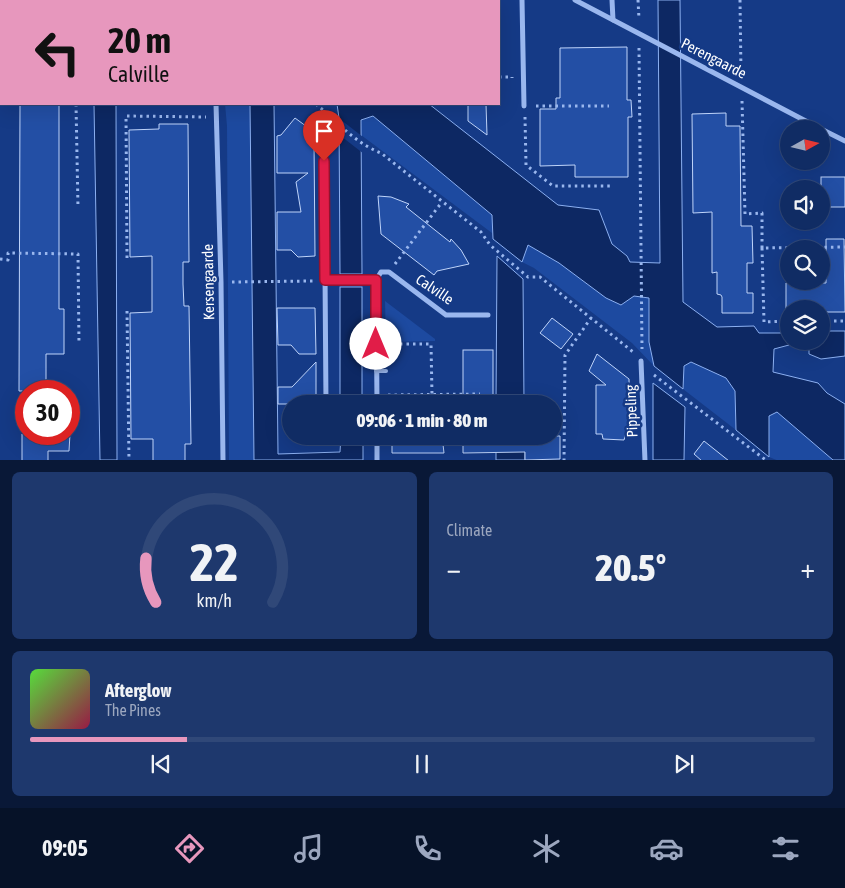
<!DOCTYPE html>
<html lang="en">
<head>
<meta charset="utf-8">
<style>
  :root { --surface:#102c64; --page:#1e386d; --text:#f1f3f6; --muted:#9ca7bf; --line:#304878; --accent:#e797bd }
  body { margin:0; font-family:"Asap Condensed",sans-serif; background:var(--page); color:var(--text); height:100vh; display:flex; flex-direction:column; font-size:19px; white-space:nowrap }
  * { box-sizing:border-box; margin:0 }
  p { font-size:16px; color:var(--muted) }
  .icon { flex:none; width:28px; height:28px; fill:none; stroke:currentColor; stroke-width:2; stroke-linecap:round; stroke-linejoin:round }
  .map { position:relative; height:460px; overflow:hidden }
  .sheet { display:flex; flex-direction:column; gap:12px; padding:12px; background:#091837; flex:1 }
  .sheet>* { flex:none }
  .top-card { position:absolute; left:0px; top:0px; width:500px; height:105px; box-shadow:0 5px 20px #0002,0 0 0 1px var(--line); background:#e797bd; color:#111; overflow:hidden }
  .needle { width:32px; rotate:82deg }
  .fabs { position:absolute; left:780px; top:120px; display:grid; gap:10px }
  .fabs a { display:grid; place-items:center; width:50px; height:50px; border-radius:50%; background:var(--surface); box-shadow:0 5px 20px #0002,0 0 0 1px var(--line); font-size:25px }
  .speed { position:absolute; left:15px; top:380px; display:flex; gap:10px; font-size:25px; font-weight:700; text-align:center }
  .speed>* { display:grid; place-content:center; width:65px; height:65px; border-radius:50%; background:var(--surface); box-shadow:0 5px 20px #0002,0 0 0 1px var(--line); line-height:1 }
  .speed .limit { border:8px solid #d22; background:#fff; color:#111 }
  .pin { position:absolute; display:grid; place-items:center; width:42px; height:42px; color:#fff; margin:-51px -21px; border-radius:50% 50% 50% 0; rotate:-45deg; box-shadow:0 0 5px #0007 }
  .pin .icon { rotate:45deg }
  .me { position:absolute; width:55px; margin:-28px; rotate:0deg; stroke-linejoin:round; filter:drop-shadow(0 0 4px #0008) }
  .turn { display:flex; align-items:center; gap:18px; height:105px; padding:0 25px; font-size:22px }
  .turn .icon { width:65px; height:65px; stroke-width:2.5 }
  .turn b { display:block; font-size:35px; line-height:42px }
  .big { font-size:38px; font-weight:800; line-height:1.1 }
  .sheet .tile { flex:1; display:flex; flex-direction:column; justify-content:center; gap:8px; min-width:0; padding:0 18px; border-radius:8px; background:var(--page) }
  .sheet .dial { align-items:center; gap:0 }
  .dial svg { height:130px; overflow:visible; fill:none; stroke:var(--line); stroke-width:7; stroke-linecap:round; text-anchor:middle }
  .dial text { fill:var(--text); stroke:none }
  .song { display:flex; align-items:center; gap:15px }
  .cover { width:60px; height:60px; border-radius:8px; background:linear-gradient(135deg,hsl(110 70% 55%),hsl(340 70% 35%)) }
  .played { height:5px; border-radius:2px; background:linear-gradient(90deg,var(--accent) 20%,var(--line) 20%) }
  .keys { display:flex; justify-content:space-around; direction:ltr }
  .heat { display:flex; justify-content:space-between; align-items:center; font-size:28px; direction:ltr }
  .sheet .tiles { flex:1; display:grid; gap:12px; grid-template-columns:1fr 1fr }
  .tile:last-child { grid-column:span 2 }
  .trip { position:absolute; left:282px; top:395px; width:280px; height:50px; border-radius:25px; background:var(--surface); box-shadow:0 5px 20px #0002,0 0 0 1px var(--line); font-weight:800; line-height:50px; text-align:center }
  .dock { display:flex; height:80px; justify-content:space-around; align-items:center; background:#061228; color:var(--muted) }
  .dock .icon { width:35px; height:35px }
  .dock .current { color:var(--accent) }
  .dock b { font-size:22px; color:var(--text) }
  .map>svg:first-child { display:block }
  .green { fill:#1d4aa0 }
  .water { fill:#0d2863; stroke:#8cb0f1 }
  .pier { fill:#153a86 }
  .building { fill:#234fa5; stroke:#bfd4fa }
  .lines { fill:none; stroke-linecap:round; stroke-linejoin:round }
  .path { stroke:#9ab7ee; stroke-width:3; stroke-dasharray:2.5 4; stroke-linecap:butt }
  .lane { stroke:#9ab7ee; stroke-width:4 }
  .street { stroke:#9ab7ee; stroke-width:5 }
  .route-casing { stroke:#92132f; stroke-width:12 }
  .route { stroke:#e11d48; stroke-width:9 }
  .labels { text-anchor:middle; dominant-baseline:central; stroke-width:5; stroke-linejoin:round; paint-order:stroke }
  .street-label { font-size:15px; fill:#fff; stroke:#153a86 }
</style>
</head>
<body>
<div class="map">
<svg width="845" height="461" viewBox="0 0 845 461">
  <rect width="100%" height="100%" fill="#153a86"/>
  <!-- green -->
  <g class="green">
    <polygon points="225,104 250,104 254,460 229,460 227,126"/>
    <polygon points="373,116 492,215 492,233 361,135 361,120"/>
    <polygon points="528,245 559,263 606,298 621,305 634,296 650,298 649,342 654,366 632,343 534,268 522,262"/>
    <polygon points="385,301 435,339 435,341 386,342"/>
    <polygon points="691,362 726,378 735,391 736,430 683,389 684,366"/>
    <polygon points="777,412 833,459 833,461 779,461 769,457 769,415"/>
  </g>
  <!-- water -->
  <g class="water">
    <polygon points="658,0 680,0 683,302 717,327 754,326 759,333 789,333 789,345 774,349 773,372 818,383 827,393 845,404 845,460 833,460 777,412 769,416 769,457 736,430 735,391 726,378 691,362 684,366 683,389 654,366 649,342 649,298 634,296 621,305 606,298 559,263 528,245 522,262 493,239 492,215 373,116 361,120 362,274 340,274 339,118 337,104 429,104 558,205 599,210 612,244 627,256 630,262 660,263"/>
    <polygon points="94,104 116,104 117,460 100,460"/>
    <polygon points="250,104 274,104 278,454 340,452 341,436 363,436 363,460 254,460"/>
    <polygon points="497,256 523,279 524,404 496,404"/>
    <rect x="340" y="287" width="22" height="117"/>
    <polygon points="821,331 845,331 845,356 821,359 809,354 809,341 821,341"/>
    <polygon points="653,383 685,407 684,460 653,460"/>
    <polygon points="496,436 525,439 525,460 496,460"/>
  </g>
  <!-- pier -->
  <polygon class="pier" points="336,116 363,137 364,154 337,133"/>
  <!-- building -->
  <g class="building">
    <polygon points="627,47 627,100 631,100 632,117 628,117 628,177 575,177 575,165 540,166 540,109 556,109 556,98 560,98 560,48"/>
    <polygon points="20,104 59,104 59,309 64,309 64,354 46,354 46,391 19,391"/>
    <polygon points="468,104 486,104 487,135 468,121"/>
    <polygon points="726,113 726,126 740,126 741,226 752,226 753,263 747,263 747,293 753,293 753,313 722,313 722,297 721,295 717,294 717,272 712,273 712,212 693,213 692,114"/>
    <polygon points="295,118 318,135 314,141 315,256 298,257 291,250 277,250 277,212 301,212 296,182 308,173 277,173 277,136 281,135"/>
    <polygon points="159,124 188,124 189,262 183,262 183,284 184,306 189,306 191,444 185,444 185,461 153,461 153,439 131,439 130,313 152,312 152,256 130,257 129,130 159,129"/>
    <rect x="821" y="177" width="24" height="30"/>
    <polygon points="378,196 391,197 409,204 406,207 450,242 451,239 461,250 469,264 437,271 434,275 381,234"/>
    <polygon points="826,239 844,239 845,312 821,312 821,309 786,309 786,283 826,283"/>
    <polygon points="277,308 315,308 316,354 299,354 291,345 278,345"/>
    <polygon points="552,318 573,334 561,349 540,333"/>
    <rect x="463" y="350" width="30" height="53"/>
    <polygon points="597,354 629,379 630,433 626,433 624,440 603,439 602,434 596,434 596,385 606,385 589,371"/>
    <polygon points="316,362 316,397 312,397 312,404 278,404 278,387 292,387"/>
    <polygon points="22,434 70,434 69,451 48,451 48,461 22,461"/>
    <polygon points="392,436 442,436 444,453 392,453"/>
    <polygon points="463,436 560,436 560,459 525,460 525,452 463,453"/>
    <polygon points="704,441 729,461 702,461 694,454"/>
  </g>
  <g class="lines">
    <!-- path -->
    <g class="path">
      <polyline points="492,0 492,1"/>
      <polyline points="638,0 639,19"/>
      <polyline points="740,0 741,74"/>
      <polyline points="639,48 642,349"/>
      <polyline points="499,77 512,77 512,78"/>
      <polyline points="0,80 1,80"/>
      <polyline points="742,101 745,214 762,213 762,248 845,247"/>
      <polyline points="76,104 78,208"/>
      <path d="M316,104C336,121 355,143 381,153L481,232L490,245L528,277H540L633,352"/>
      <polyline points="536,106 609,106"/>
      <polyline points="327,114 327,130"/>
      <polyline points="525,117 526,165 553,186 613,186"/>
      <polyline points="762,248 764,322 789,321"/>
      <polyline points="127,258 126,116 206,117"/>
      <polyline points="0,259 8,260 8,253 78,254 79,344"/>
      <polyline points="395,264 442,202"/>
      <polyline points="232,282 313,281"/>
      <polyline points="127,311 129,461"/>
      <polyline points="821,321 845,321"/>
      <polyline points="387,344 431,344 432,395"/>
      <polyline points="654,375 767,461"/>
      <polyline points="388,395 480,394"/>
      <polyline points="564,461 565,355 591,318"/>
    </g>
    <!-- lane -->
    <polyline class="lane" points="376,371 386,371"/>
    <!-- street -->
    <g class="street">
      <polyline points="230,0 230,1"/>
      <polyline points="424,0 424,1"/>
      <polyline points="522,0 524,106"/>
      <polyline points="575,0 821,129"/>
      <polyline points="612,0 613,20"/>
      <polyline points="216,104 221,282 223,461"/>
      <polyline points="821,129 845,141"/>
      <polyline points="324,141 326,404"/>
      <polyline points="325,281 376,280"/>
      <polyline points="641,361 645,461"/>
      <polyline points="377,404 376,280 381,272 389,272 446,315 488,315"/>
      <polyline points="377,436 377,461"/>
    </g>
  </g>
  <g class="lines">
    <defs>
      <polyline id="route" points="324,161 325,280 376,280 376,344"/>
    </defs>
    <!-- route casing -->
    <use href="#route" class="route-casing"/>
    <!-- route -->
    <use href="#route" class="route"/>
  </g>
  <g class="labels">
    <!-- street labels -->
    <g class="street-label">
      <text transform="translate(714 58) rotate(27)">Perengaarde</text>
      <text transform="translate(208 282) rotate(-91)">Kersengaarde</text>
      <text transform="translate(435 289) rotate(34)">Calville</text>
      <text transform="translate(631 411) rotate(-92)">Pippeling</text>
    </g>
  </g>
</svg>
<div class="fabs">
<a><svg class="needle" viewBox="-14 -14 28 28"><path d="M0-13l5 13h-10z" fill="#e53935"/><path d="M0 13l5-13h-10z" fill="#9ca7bf"/></svg></a>
<a><svg class="icon" aria-label="sound" viewBox="0 0 24 24"><path d="M4 9h4l5-4v14l-5-4H4zM17 9q2 3 0 6"/></svg></a>
<a><svg class="icon" aria-label="search" viewBox="0 0 24 24"><circle cx="10" cy="10" r="6"/><path d="M15 15l6 6"/></svg></a>
<a><svg class="icon" aria-label="layers" viewBox="0 0 24 24"><path d="M12 4l9 5-9 5-9-5zM3 14l9 5 9-5"/></svg></a>
</div>
<div class="speed"><div class="limit">30</div></div>
<div class="pin" style="left:324px;top:161px;background:#d93025"><svg class="icon" aria-label="arrive" viewBox="0 0 24 24"><path d="M6 21V4h12l-3 4 3 4H6"/></svg></div>
<svg class="me" style="left:376px;top:344px" viewBox="-20 -20 40 40"><circle r="19" fill="#fff"/><path d="M0-13L10 11 0 6-10 11z" fill="#e11d48"/></svg>
<div class="trip">09:06 · 1 min · 80 m</div>
<div class="top-card">
<div class="turn"><svg class="icon" aria-label="left" viewBox="0 0 24 24"><path d="M17 20v-9H6M10 6l-5 5 5 5"/></svg><div><b>20 m</b>Calville</div></div>
</div>
</div>
<section class="sheet">
<div class="tiles">
<div class="tile dial"><svg viewBox="0 0 100 80">
<path d="M14 69A42 42 0 1 1 86 69"/>
<path d="M14 69A42 42 0 0 1 8 42" stroke="#e797bd"/>
<text x="50" y="56" font-size="32" font-weight="700">22</text>
<text x="50" y="72" font-size="11">km/h</text>
</svg></div>
<div class="tile"><p>Climate</p>
<div class="heat"><a>−</a><b class="big">20.5°</b><a>+</a></div>
</div>
<div class="tile">
<div class="song"><i class="cover"></i><div><b>Afterglow</b><p>The Pines</p></div></div>
<div class="played"></div>
<div class="keys"><svg class="icon" aria-label="previous" viewBox="0 0 24 24"><path d="M18 5L8 12l10 7zM5 5v14"/></svg><svg class="icon" aria-label="pause" viewBox="0 0 24 24"><path d="M8 5v14M16 5v14"/></svg><svg class="icon" aria-label="next" viewBox="0 0 24 24"><path d="M6 5l10 7-10 7zM19 5v14"/></svg></div>
</div>
</div>
</section>
<nav class="dock">
<b>09:05</b>
<svg class="icon current" aria-label="directions" viewBox="0 0 24 24"><path d="M12 3l9 9-9 9-9-9zM9 14v-3h6M13 9l2 2-2 2"/></svg>
<svg class="icon" aria-label="music" viewBox="0 0 24 24"><path d="M9 18V5l10-2v13"/><circle cx="6" cy="18" r="3"/><circle cx="16" cy="16" r="3"/></svg>
<svg class="icon" aria-label="phone" viewBox="0 0 24 24"><path d="M5 4h4l2 5-3 2q2 4 5 5l2-3 5 2v4C11 20 4 13 5 4z"/></svg>
<svg class="icon" aria-label="climate" viewBox="0 0 24 24"><path d="M12 3v18M4 7l16 10M4 17L20 7"/></svg>
<svg class="icon" aria-label="car" viewBox="0 0 24 24"><path d="M5 17H2v-5l4-1 3-4h7l3 4 3 1v5h-3M9 17h6M6 11h13"/><circle cx="7" cy="17" r="2"/><circle cx="17" cy="17" r="2"/></svg>
<svg class="icon" aria-label="filters" viewBox="0 0 24 24"><path d="M4 7h16M4 17h16"/><circle cx="9" cy="7" r="2"/><circle cx="15" cy="17" r="2"/></svg>
</nav>
</body>
</html>
